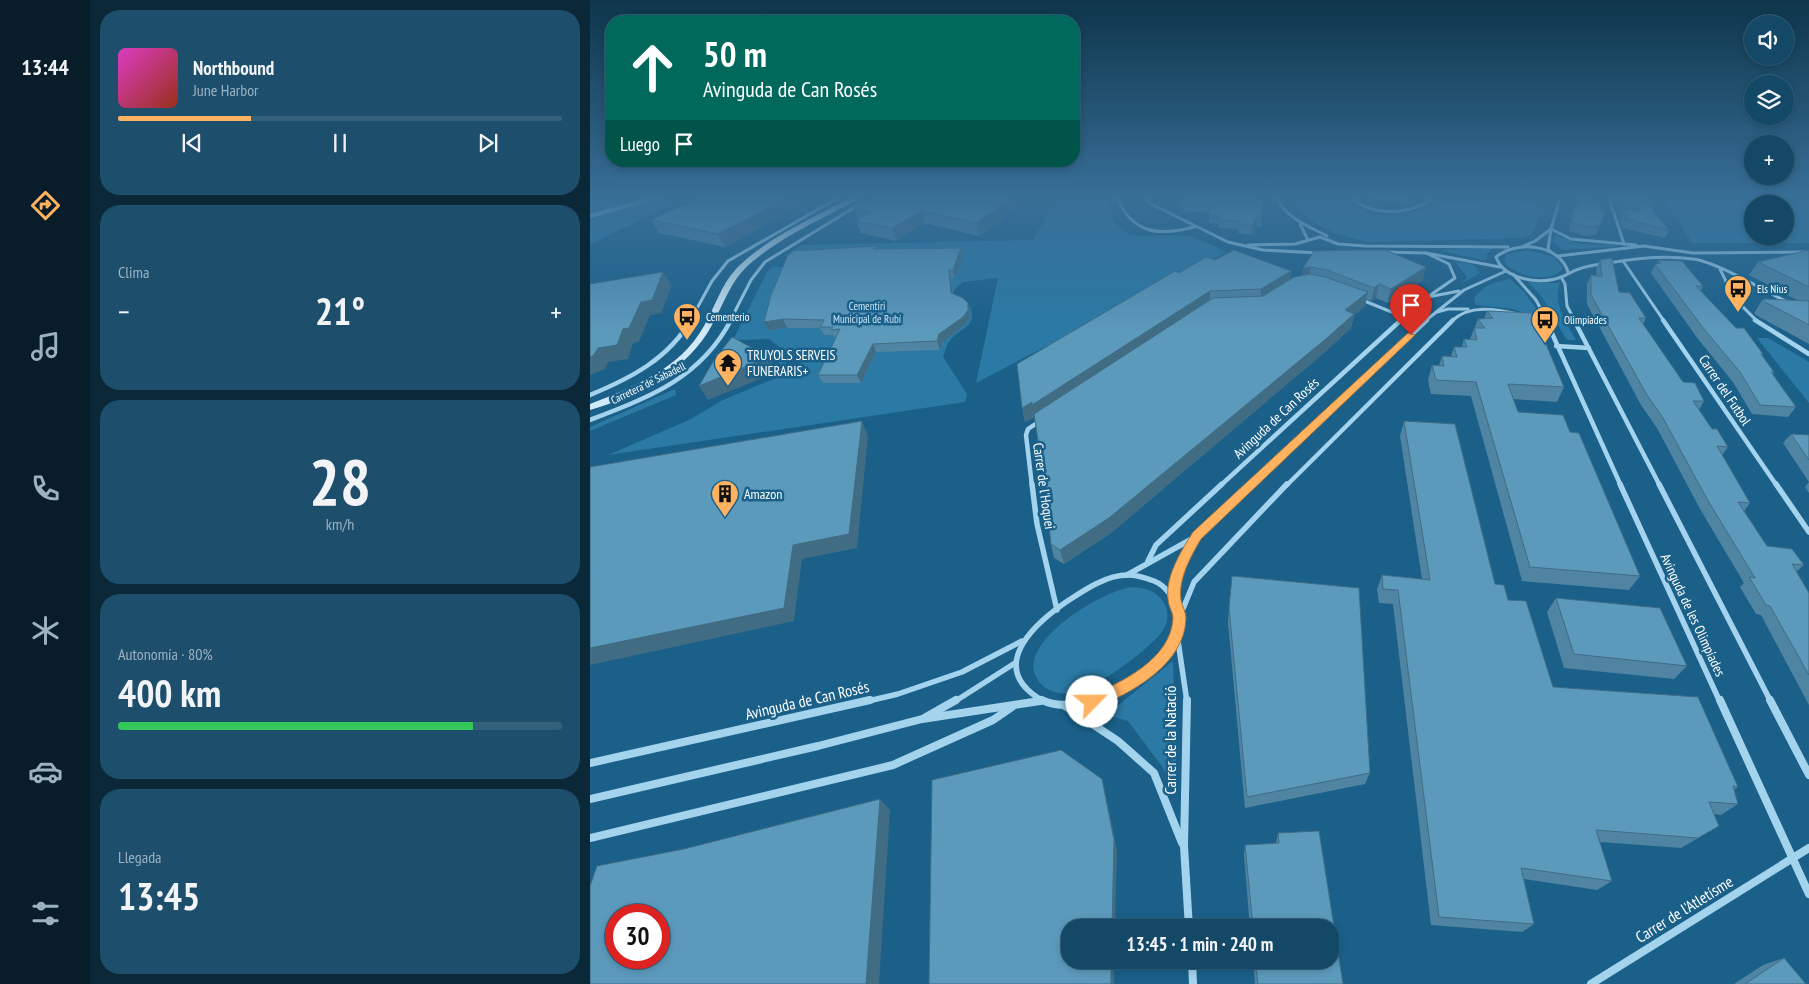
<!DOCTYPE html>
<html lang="es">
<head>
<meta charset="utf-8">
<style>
  :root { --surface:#144867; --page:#1d4f6d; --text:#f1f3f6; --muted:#9db2c0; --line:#33607b; --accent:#ffb260 }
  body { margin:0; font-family:"PT Sans Narrow",sans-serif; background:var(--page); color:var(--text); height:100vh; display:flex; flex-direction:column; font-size:19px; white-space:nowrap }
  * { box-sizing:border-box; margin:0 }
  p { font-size:16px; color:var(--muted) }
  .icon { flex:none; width:28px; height:28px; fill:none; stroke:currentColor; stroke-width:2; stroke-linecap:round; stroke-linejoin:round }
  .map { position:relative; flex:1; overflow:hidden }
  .drawer { display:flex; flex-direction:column; gap:10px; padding:10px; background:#0b2839; width:500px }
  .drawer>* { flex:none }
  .guide { position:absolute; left:15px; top:15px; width:475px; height:152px; border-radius:20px; box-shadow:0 2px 8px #0003,0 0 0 1px var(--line); background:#00695c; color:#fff; overflow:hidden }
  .buttons { position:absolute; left:1154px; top:15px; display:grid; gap:10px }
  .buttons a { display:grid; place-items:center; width:50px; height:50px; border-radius:50%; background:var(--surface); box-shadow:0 2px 8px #0003,0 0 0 1px var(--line); font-size:25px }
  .speed { position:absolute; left:15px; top:904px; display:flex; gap:10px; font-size:25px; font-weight:700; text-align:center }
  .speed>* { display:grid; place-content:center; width:65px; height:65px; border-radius:50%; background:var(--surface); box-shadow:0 2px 8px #0003,0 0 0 1px var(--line); line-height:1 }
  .speed .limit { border:8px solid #d22; background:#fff; color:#111 }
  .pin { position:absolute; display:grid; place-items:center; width:42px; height:42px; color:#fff; margin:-51px -21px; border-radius:50% 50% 50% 0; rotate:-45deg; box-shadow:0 0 5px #0007 }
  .pin .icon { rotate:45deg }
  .me { position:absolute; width:55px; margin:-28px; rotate:67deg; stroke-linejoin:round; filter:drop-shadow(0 0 4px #0008) }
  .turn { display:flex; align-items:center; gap:18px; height:105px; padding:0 15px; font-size:22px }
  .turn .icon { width:65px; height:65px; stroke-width:2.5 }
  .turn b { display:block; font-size:35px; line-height:42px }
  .then { display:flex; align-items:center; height:48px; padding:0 15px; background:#0003; gap:10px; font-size:19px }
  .big { font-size:38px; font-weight:600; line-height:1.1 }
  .drawer .card { flex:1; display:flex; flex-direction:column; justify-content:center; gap:8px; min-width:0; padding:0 18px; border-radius:20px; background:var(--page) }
  .drawer .dial { align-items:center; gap:0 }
  .dial b { font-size:65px; line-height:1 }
  .song { display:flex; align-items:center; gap:15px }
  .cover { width:60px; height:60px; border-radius:8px; background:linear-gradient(135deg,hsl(310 70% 55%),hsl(10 70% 35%)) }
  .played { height:5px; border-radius:2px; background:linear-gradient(90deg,var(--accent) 30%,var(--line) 30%) }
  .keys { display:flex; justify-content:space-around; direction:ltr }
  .heat { display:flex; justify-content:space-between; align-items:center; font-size:28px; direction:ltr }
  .charge { height:8px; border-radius:4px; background:linear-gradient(90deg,#34c759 80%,var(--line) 0) }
  .trip { position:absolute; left:471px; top:919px; width:278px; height:50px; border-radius:20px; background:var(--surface); box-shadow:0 2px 8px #0003,0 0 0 1px var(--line); font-weight:600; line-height:50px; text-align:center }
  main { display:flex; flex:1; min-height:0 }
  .tabs { display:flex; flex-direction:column; width:90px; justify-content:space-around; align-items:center; background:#081d29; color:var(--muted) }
  .tabs .icon { width:35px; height:35px }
  .tabs .active { color:var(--accent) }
  .tabs b { font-size:22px; color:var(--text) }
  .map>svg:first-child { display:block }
  .green { fill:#2a7aa5; fill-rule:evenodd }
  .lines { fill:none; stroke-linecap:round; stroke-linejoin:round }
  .stream { stroke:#97d1ef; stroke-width:4 }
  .street-far3 { stroke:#a4d3ed; stroke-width:3 }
  .street-far2 { stroke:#a4d3ed; stroke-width:4.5 }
  .street-far1 { stroke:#a4d3ed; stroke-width:5.5 }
  .street { stroke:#a4d3ed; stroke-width:8 }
  .secondary { fill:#d0eaf9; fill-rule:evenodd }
  .wall { fill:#4f84a2 }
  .shaded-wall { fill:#406c84 }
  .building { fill:#5c9abc; stroke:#406c84; fill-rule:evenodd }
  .route { fill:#ffb260; stroke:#a6743e }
  .labels { text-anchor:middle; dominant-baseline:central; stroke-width:5; stroke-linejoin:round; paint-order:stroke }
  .far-poi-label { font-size:11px; fill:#fff; stroke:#1a6089; text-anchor:start }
  .far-park-label { font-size:11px; fill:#c9e8f9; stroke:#1a6089 }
  .far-street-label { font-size:11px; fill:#fff; stroke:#1a6089 }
  .poi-label { font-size:14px; fill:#fff; stroke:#1a6089; text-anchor:start }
  .street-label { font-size:14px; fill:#fff; stroke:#1a6089 }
  .near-street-label { font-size:16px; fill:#fff; stroke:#1a6089 }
</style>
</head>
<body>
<main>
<nav class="tabs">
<b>13:44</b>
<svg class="icon active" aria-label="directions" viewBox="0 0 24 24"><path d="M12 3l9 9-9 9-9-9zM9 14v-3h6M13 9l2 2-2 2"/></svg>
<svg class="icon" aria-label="music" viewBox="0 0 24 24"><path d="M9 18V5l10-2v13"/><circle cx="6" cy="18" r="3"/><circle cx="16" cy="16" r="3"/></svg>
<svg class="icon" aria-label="phone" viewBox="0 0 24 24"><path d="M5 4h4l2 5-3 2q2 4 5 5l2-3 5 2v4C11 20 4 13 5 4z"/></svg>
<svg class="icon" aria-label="climate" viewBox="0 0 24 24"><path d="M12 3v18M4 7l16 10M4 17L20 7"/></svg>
<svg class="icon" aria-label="car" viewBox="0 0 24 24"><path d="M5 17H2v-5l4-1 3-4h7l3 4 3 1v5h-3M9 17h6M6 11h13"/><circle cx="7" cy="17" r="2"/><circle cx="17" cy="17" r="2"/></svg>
<svg class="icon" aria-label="filters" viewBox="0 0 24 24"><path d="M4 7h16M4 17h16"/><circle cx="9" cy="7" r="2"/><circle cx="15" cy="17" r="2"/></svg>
</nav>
<section class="drawer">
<div class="card">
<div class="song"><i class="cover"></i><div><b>Northbound</b><p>June Harbor</p></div></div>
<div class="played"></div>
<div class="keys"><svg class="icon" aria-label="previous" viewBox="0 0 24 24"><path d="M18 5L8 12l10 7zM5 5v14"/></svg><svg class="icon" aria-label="pause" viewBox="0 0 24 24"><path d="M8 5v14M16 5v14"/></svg><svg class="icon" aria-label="next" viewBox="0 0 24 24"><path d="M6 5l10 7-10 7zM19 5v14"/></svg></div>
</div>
<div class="card"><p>Clima</p>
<div class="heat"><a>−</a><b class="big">21°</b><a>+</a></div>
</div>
<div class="card dial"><b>28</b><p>km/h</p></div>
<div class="card"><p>Autonomía · 80%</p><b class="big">400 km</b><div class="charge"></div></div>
<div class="card"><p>Llegada</p><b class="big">13:45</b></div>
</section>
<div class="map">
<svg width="1219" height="984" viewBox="0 0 1219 984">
  <rect width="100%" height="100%" fill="#1a6089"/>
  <!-- green -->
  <g class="green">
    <polygon points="15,195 103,195 0,244 0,202"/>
    <path d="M469,195H518C525,253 556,231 597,236C610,238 625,247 637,252L386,383L408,278L373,282L363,291L368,301L380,306C388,329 369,327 359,342C356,346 355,353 353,357L377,394L375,402L18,455L99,420L133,400L188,377L195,371L188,361L190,359L214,377L215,366L179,339L143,340L177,272L182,267H195L208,256H194L212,245L443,240Z"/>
    <polygon points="699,195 755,195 760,205 784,215 813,214 835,210 850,204 887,204 897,196 955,207 943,233 934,238 776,242 745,233 721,221 704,206"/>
    <path d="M1071,195H1219V243H1102ZM1162,204H1195V236H1162Z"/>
    <polygon points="964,235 990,244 1024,245 1026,247 972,250 963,242"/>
    <polygon points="903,248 897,254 897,259 892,260 849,250"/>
    <path d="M938,250L964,257L972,266V270C958,284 926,276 914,262L916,254Z"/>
    <polygon points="865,261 884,265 890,273 871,284 877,277"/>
    <path d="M920,279L935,293L951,315L945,317L923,309L886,305L884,298C893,285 905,282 920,279Z"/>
    <path d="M938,282L970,283C963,305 975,320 986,340H977C963,318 958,300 938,282Z"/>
    <polygon points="1167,338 1178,338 1219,362 1219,403"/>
    <polygon points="85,389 86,395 0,431 0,427"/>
    <path d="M543,587C555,588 566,591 573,601C579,610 579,621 573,630C563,647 504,690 484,693C473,695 461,693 452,685C414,649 513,589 543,587Z"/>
    <polygon points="583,661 587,795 571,765 538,721 516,715"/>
  </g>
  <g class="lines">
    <!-- stream -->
    <polyline class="stream" points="0,216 75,195"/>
    <!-- street-far3 -->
    <g class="street-far3">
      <path d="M525,195C542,233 566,237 604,227"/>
      <polyline points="552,195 561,204 638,242 673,250 729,253"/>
      <path d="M685,195C695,218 716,225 737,236"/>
      <path d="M761,195C776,219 828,215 845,195"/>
      <polyline points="1018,195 1034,244"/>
      <polyline points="710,224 718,240"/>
      <polyline points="961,229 981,239 1046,245"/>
      <polyline points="658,245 705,244 730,237 748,244 775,246 918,247"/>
      <polyline points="932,247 945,241 961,229"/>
      <polyline points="795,252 836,253 910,267"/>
      <polyline points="961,252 958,249 961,229 971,195"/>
      <polyline points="968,256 1054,246 1103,253 1219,252"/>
      <polyline points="1033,261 1074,321"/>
      <polyline points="1130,269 1144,298 1167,321"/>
      <path d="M978,272C970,244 926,240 906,257C913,278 945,284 965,279C972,278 979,273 986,270C996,266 1008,264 1019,263C1046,258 1075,255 1103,259C1127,262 1175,291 1199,303"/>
      <polyline points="923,274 946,300 957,321"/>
      <polyline points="971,277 975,284 977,306 985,321"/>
      <polyline points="838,297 869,291"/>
      <polyline points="772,300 814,317"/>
      <polyline points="847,312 858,309 878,309"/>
      <polyline points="940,318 944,321"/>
      <polyline points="100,321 122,281 138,261 253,195"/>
      <polyline points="140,321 161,280 175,262 270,204"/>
      <polyline points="809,321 836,298 865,278 859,264 836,253"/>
      <polyline points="835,321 874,290 916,271"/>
      <path d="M862,321C879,304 906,309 928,314"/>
    </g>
    <!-- street-far2 -->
    <g class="street-far2">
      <polyline points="943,320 960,332"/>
      <polyline points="956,320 1031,486"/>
      <polyline points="984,320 1070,486"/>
      <polyline points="1073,320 1187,486"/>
      <polyline points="1165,320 1219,354"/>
      <polyline points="966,346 999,348"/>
      <path d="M0,395C41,378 78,359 101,320"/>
      <path d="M0,420C59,397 110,379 141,320"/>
      <polyline points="442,486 436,435 438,429 450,421"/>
      <polyline points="630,486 811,320"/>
      <polyline points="660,486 837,320"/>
      <polyline points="696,486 863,320"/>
    </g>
    <!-- street-far1 -->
    <g class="street-far1">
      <polyline points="442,484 447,524 467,610"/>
      <polyline points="1030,484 1130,702"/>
      <polyline points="1069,484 1181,702"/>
      <polyline points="1186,484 1219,532"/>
      <polyline points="558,561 566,545 632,484"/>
      <polyline points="537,575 607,536 662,484"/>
      <polyline points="584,599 591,562 605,538"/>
      <polyline points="590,616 604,582 697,484"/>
      <polyline points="587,634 597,702"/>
      <polyline points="274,702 308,694 372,672 432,641"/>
      <polyline points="364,702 425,663"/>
      <polyline points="446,702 450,701"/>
      <path d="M455,702C396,670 440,627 476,602C494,590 516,575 538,575C547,575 556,578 564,581C576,586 583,597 586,610C598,658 535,691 497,702"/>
    </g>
    <!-- street -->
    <g class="street">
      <path d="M452,700C468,708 485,705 501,700"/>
      <polyline points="597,700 594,846 599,928"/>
      <polyline points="1130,700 1219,894"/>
      <polyline points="1180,700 1219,775"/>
      <polyline points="475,706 528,741 564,773 592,843"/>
      <polyline points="336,717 366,700"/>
      <polyline points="0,763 280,700"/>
      <polyline points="0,799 228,746 332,719 450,701"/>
      <polyline points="0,838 303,765 403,720 422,707"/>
      <polyline points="602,960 603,984"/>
      <polyline points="1001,984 1219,848"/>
    </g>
    <!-- secondary -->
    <path class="secondary" d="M266,195H273C263,203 251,208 240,214C213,228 186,242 162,262C141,279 135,302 122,325C98,370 48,396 0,410V404C44,387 90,369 114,326C125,307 131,285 146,269C178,236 226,217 266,195Z"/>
  </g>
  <!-- wall -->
  <g class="wall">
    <polygon points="115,195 232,195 135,247 69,233 61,220"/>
    <polygon points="285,195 445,195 389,236 335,223 306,241 271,233 266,221 268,219 264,208"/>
    <polygon points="671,195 669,199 674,200 671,226 667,226 662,235 648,233 648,229 629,228 629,224 619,223 619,213 594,211 594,207 591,207 591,198"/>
    <polygon points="776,195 819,195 817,204 779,200 779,197 776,196"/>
    <polygon points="868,195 884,195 882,199 867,197"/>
    <polygon points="923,195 946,195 944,200 923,197"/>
    <polygon points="989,195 1006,195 1005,200 1010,226 1006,235 995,236 979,231 981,214 984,206 986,206"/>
    <polygon points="1027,195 1056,195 1064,212 1079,230 1075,238 1032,228 1029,218 1032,211 1026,207 1024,202"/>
    <polygon points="371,248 373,256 365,278 361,278 363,294 380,311 380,318 375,325 352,343 350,350 286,352 271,383 233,383 228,375 246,338 245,338 243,335 234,335 230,328 197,328 178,330 174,322 289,249"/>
    <polygon points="1219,250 1219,344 1166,315 1164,313 1173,299 1209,301 1159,275 1168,262"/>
    <polygon points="724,251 833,280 798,303 786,298 781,301 776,299 775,306 764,315 761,328 735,352 521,533 474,564 464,558 461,544 454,478 444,417 435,422 432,408 589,273 625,260 701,271 700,279 712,275"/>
    <polygon points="1010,260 1029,292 1056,318 1053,324 1093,382 1114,401 1109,410 1122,429 1138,447 1132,455 1160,503 1154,511 1177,546 1214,565 1206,572 1219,593 1219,705 1171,615 1166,614 1150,587 1154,583 1110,509 1067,428 1051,405 997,304 997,284 1001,275 1007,276 1006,269"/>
    <polygon points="1068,260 1113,286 1111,291 1146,328 1173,354 1172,356 1184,372 1183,374 1206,407 1198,417 1162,414 1143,382 1108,339 1061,273 1065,264 1067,264"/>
    <polygon points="897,311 974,387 967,402 923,399 928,412 980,432 1050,576 1039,590 932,581 881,396 841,394 838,380 842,365 849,366 852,356 861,356 864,347 872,347 874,339 880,339 888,319 894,319"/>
    <polygon points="814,421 905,584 918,600 963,687 1148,787 1144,790 1148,804 1131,815 1124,814 1129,826 1091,848 1010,842 1022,881 1007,890 934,879 944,924 932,932 841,925 803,604 789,603 787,589 792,575 832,579 810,436"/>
    <polygon points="1201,434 1219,435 1219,493 1215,487 1219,482 1193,443"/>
    <polygon points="966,598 1097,666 1084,679 974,668 957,612"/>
    <polygon points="639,608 780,773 775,784 655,808 638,622"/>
    <polygon points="729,831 753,984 665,984 663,960 740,960 740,928 660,928 654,855 655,845 686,843 688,833"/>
    <polygon points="1194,958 1216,984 1144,984 1173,965"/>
  </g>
  <!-- shaded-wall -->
  <g class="shaded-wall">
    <polygon points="204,195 232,195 135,247 128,234"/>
    <polygon points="426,195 445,195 389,236 386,223"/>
    <polygon points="331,211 335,223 306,241 302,228"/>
    <polygon points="667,217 667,226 662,235 662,226"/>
    <polygon points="371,248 373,256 365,278 363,270"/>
    <polygon points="721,267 719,281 711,282 713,268"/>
    <polygon points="836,267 833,280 798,303 801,289"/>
    <polygon points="359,270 361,278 363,301 361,293"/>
    <polygon points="701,271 699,284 670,303 671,289"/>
    <polygon points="73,272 82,286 71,313 60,315 49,342 43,343 38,359 18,362 15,369 0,375 0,357 8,348 33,329 51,302"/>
    <polygon points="789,284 786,298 781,301 784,288"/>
    <polygon points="620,291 620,305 435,422 432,408"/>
    <polygon points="778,292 775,306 764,315 761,328 735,352 521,533 474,564 470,550 755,310"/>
    <polygon points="378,303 380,311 380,318 375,325 352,343 350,350 347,341 349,334"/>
    <polygon points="193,319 197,328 178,330 174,322"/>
    <polygon points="283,344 286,352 271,383 267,375"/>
    <polygon points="179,357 187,372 118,400 109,386"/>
    <polygon points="272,421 278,436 267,548 212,559 204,621 0,665 0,648 203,545"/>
    <polygon points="512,779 515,791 527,850 525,928 522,928"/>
    <polygon points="290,799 300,810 289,984 276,984"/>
    <rect x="521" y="960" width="3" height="24"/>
  </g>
  <!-- building -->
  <g class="building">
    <polygon points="115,195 204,195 128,234 61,220"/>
    <polygon points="285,195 426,195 386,223 331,211 302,228 266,221 281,212 264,208"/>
    <polygon points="592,195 669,195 668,199 674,200 671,217 667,217 662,226 648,224 650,221 629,220 629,216 619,214 622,205 594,203 597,199 591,198"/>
    <polygon points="990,195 1006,195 1005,200 1011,201 1011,211 1015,211 1010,226 999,227 982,223 984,206 987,206"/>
    <polygon points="1028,195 1056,195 1057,197 1060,197 1064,212 1079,230 1036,219 1033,209 1053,211 1029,199"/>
    <polygon points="288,246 283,249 371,248 363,270 359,270 361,293 373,298 378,303 378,310 373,317 349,334 347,341 283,344 267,375 228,375 250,329 241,330 243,327 230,327 234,320 193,319 174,322 181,295 197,257 203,251"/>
    <polygon points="644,250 701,271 671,289 620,291 442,405 442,402 432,408 427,364 585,271 589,273 616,257 625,260"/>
    <polygon points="764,250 795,250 836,267 801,289 789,284 784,288 737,270 721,267 713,268 724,251"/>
    <polygon points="1219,250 1219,287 1168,262"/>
    <polygon points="1022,258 1029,292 1040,293 1056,318 1049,318 1093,382 1105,383 1114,401 1103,401 1122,429 1127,429 1138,447 1127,446 1160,503 1148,502 1177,546 1202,549 1214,565 1202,564 1219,593 1219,675 1180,606 1176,605 1159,577 1165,578 1117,499 1073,418 1057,395 1001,295 1001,275 1012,277 1010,260"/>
    <polygon points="1068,260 1092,261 1113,286 1106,286 1146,328 1154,328 1173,354 1171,354 1184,372 1181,372 1206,407 1170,405 1150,372 1114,329 1065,264 1071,263"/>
    <polygon points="73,272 62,300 51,302 39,328 33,329 27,345 8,348 4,355 0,357 0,284"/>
    <polygon points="721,274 735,277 778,292 755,310 764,314 737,338 519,518 470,550 461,544 454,478 444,414 623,298 673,296 704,277"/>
    <polygon points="1173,299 1219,301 1219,325 1175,302"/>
    <polygon points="897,311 943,313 974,387 918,384 928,412 973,415 980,432 989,433 1050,576 940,567 886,382 846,380 842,365 854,366 852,356 867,357 864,347 877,347 874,339 887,340 884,328 895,328 888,319 903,318"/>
    <polygon points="142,337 179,357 109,386 124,360"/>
    <polygon points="272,421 259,534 203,545 194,608 0,648 0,467"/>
    <polygon points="814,421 865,424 905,584 914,585 918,600 936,601 963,687 1108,697 1148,787 1143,786 1148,804 1119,802 1129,826 1108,838 1006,830 1022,881 931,868 944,924 849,917 808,590 793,589 792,575 840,580"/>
    <polygon points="1201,434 1219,435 1219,460"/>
    <polygon points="642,576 769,588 780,773 657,797 639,608"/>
    <polygon points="966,598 1070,608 1097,666 984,654"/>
    <polygon points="471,750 512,779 524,840 522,928 480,928 480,960 521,960 521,984 339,984 342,780"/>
    <path d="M290,799L276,984H0V886L7,866L94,849ZM26,915H69V958H26Z"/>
    <polygon points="729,831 753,984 668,984 665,960 740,960 740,928 663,928 655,845 689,843 688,833"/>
    <polygon points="1194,958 1216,984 1155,984"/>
  </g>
  <!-- sky -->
  <linearGradient id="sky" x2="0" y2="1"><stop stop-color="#0e354b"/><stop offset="0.59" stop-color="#386f97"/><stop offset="1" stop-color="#386f97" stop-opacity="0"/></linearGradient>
  <rect width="1219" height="333" fill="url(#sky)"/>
  <!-- route -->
  <path class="route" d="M818,333L825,335L611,539C601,556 588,579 591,600C592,606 596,612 596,618C595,665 540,694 502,709L497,707L495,702L497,697C530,683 581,660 583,618C583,612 578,606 578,599C575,577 591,551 603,532Z"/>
  <!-- icons -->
  <defs>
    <symbol id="bus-pin" viewBox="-11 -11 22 30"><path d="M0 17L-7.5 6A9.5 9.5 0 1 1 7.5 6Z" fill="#ffb260" stroke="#1a6089"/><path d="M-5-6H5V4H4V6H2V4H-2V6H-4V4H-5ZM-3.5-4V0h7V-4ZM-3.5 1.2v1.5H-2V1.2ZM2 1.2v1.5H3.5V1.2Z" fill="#111"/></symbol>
    <symbol id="temple-pin" viewBox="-11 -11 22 30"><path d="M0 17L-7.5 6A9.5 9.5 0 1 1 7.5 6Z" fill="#ffb260" stroke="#1a6089"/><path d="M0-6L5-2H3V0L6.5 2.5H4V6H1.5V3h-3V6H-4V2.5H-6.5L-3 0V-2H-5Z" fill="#111"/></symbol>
    <symbol id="building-pin" viewBox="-11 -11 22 30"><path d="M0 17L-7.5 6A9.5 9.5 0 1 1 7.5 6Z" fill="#ffb260" stroke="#1a6089"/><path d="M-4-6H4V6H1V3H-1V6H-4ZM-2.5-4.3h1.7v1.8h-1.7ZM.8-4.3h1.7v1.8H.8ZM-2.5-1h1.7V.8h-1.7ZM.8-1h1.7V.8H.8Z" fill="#111"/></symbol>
  </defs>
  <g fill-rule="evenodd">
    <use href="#bus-pin" x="1132" y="273" width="32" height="43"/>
    <use href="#bus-pin" x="81" y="301" width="32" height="43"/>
    <use href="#bus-pin" x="939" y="304" width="32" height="43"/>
    <use href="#temple-pin" x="122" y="347" width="32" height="43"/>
    <use href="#building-pin" x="119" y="478" width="32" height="43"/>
  </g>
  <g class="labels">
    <!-- far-poi labels -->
    <g class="far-poi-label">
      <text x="1167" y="289">Els Nius</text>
      <text x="116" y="317">Cementerio</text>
      <text x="974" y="320">Olimpíades</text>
    </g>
    <!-- far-park labels -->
    <g class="far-park-label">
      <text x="277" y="306">Cementiri<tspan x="277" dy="13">Municipal de Rubí</tspan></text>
    </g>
    <!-- far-street labels -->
    <g class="far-street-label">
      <text transform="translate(58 383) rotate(-26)">Carretera de Sabadell</text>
    </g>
    <!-- poi labels -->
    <g class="poi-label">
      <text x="157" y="355">TRUYOLS SERVEIS<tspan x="157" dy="16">FUNERARIS+</tspan></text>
      <text x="154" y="494">Amazon</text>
    </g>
    <!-- street labels -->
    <g class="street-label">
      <text transform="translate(1135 390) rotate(56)">Carrer del Futbol</text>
      <text transform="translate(686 418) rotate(-43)">Avinguda de Can Rosés</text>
      <text transform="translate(454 486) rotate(82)">Carrer de l'Hoquei</text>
      <text transform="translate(1103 615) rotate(65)">Avinguda de les Olimpíades</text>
    </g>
    <!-- near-street labels -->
    <g class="near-street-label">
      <text transform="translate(217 700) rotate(-13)">Avinguda de Can Rosés</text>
      <text transform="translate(580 740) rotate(-90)">Carrer de la Natació</text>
      <text transform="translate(1094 909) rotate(-32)">Carrer de l'Atletísme</text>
    </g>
  </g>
</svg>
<div class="buttons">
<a><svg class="icon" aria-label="sound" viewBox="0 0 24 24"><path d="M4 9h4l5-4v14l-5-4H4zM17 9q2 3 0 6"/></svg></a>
<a><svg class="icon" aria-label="layers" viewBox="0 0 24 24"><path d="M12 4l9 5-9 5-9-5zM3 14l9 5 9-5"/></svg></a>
<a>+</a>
<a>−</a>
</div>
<div class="speed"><div class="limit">30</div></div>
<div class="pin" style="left:821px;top:335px;background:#d93025"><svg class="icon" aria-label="arrive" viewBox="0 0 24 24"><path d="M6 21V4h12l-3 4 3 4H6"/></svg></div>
<svg class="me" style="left:502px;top:702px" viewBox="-20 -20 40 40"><circle r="19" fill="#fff"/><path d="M0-13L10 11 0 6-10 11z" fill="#ffb260"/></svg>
<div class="trip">13:45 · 1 min · 240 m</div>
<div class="guide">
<div class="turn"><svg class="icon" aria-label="ahead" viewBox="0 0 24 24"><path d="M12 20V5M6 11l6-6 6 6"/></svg><div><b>50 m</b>Avinguda de Can Rosés</div></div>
<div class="then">Luego<svg class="icon" aria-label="arrive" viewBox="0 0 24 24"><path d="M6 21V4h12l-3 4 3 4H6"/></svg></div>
</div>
</div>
</main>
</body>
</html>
